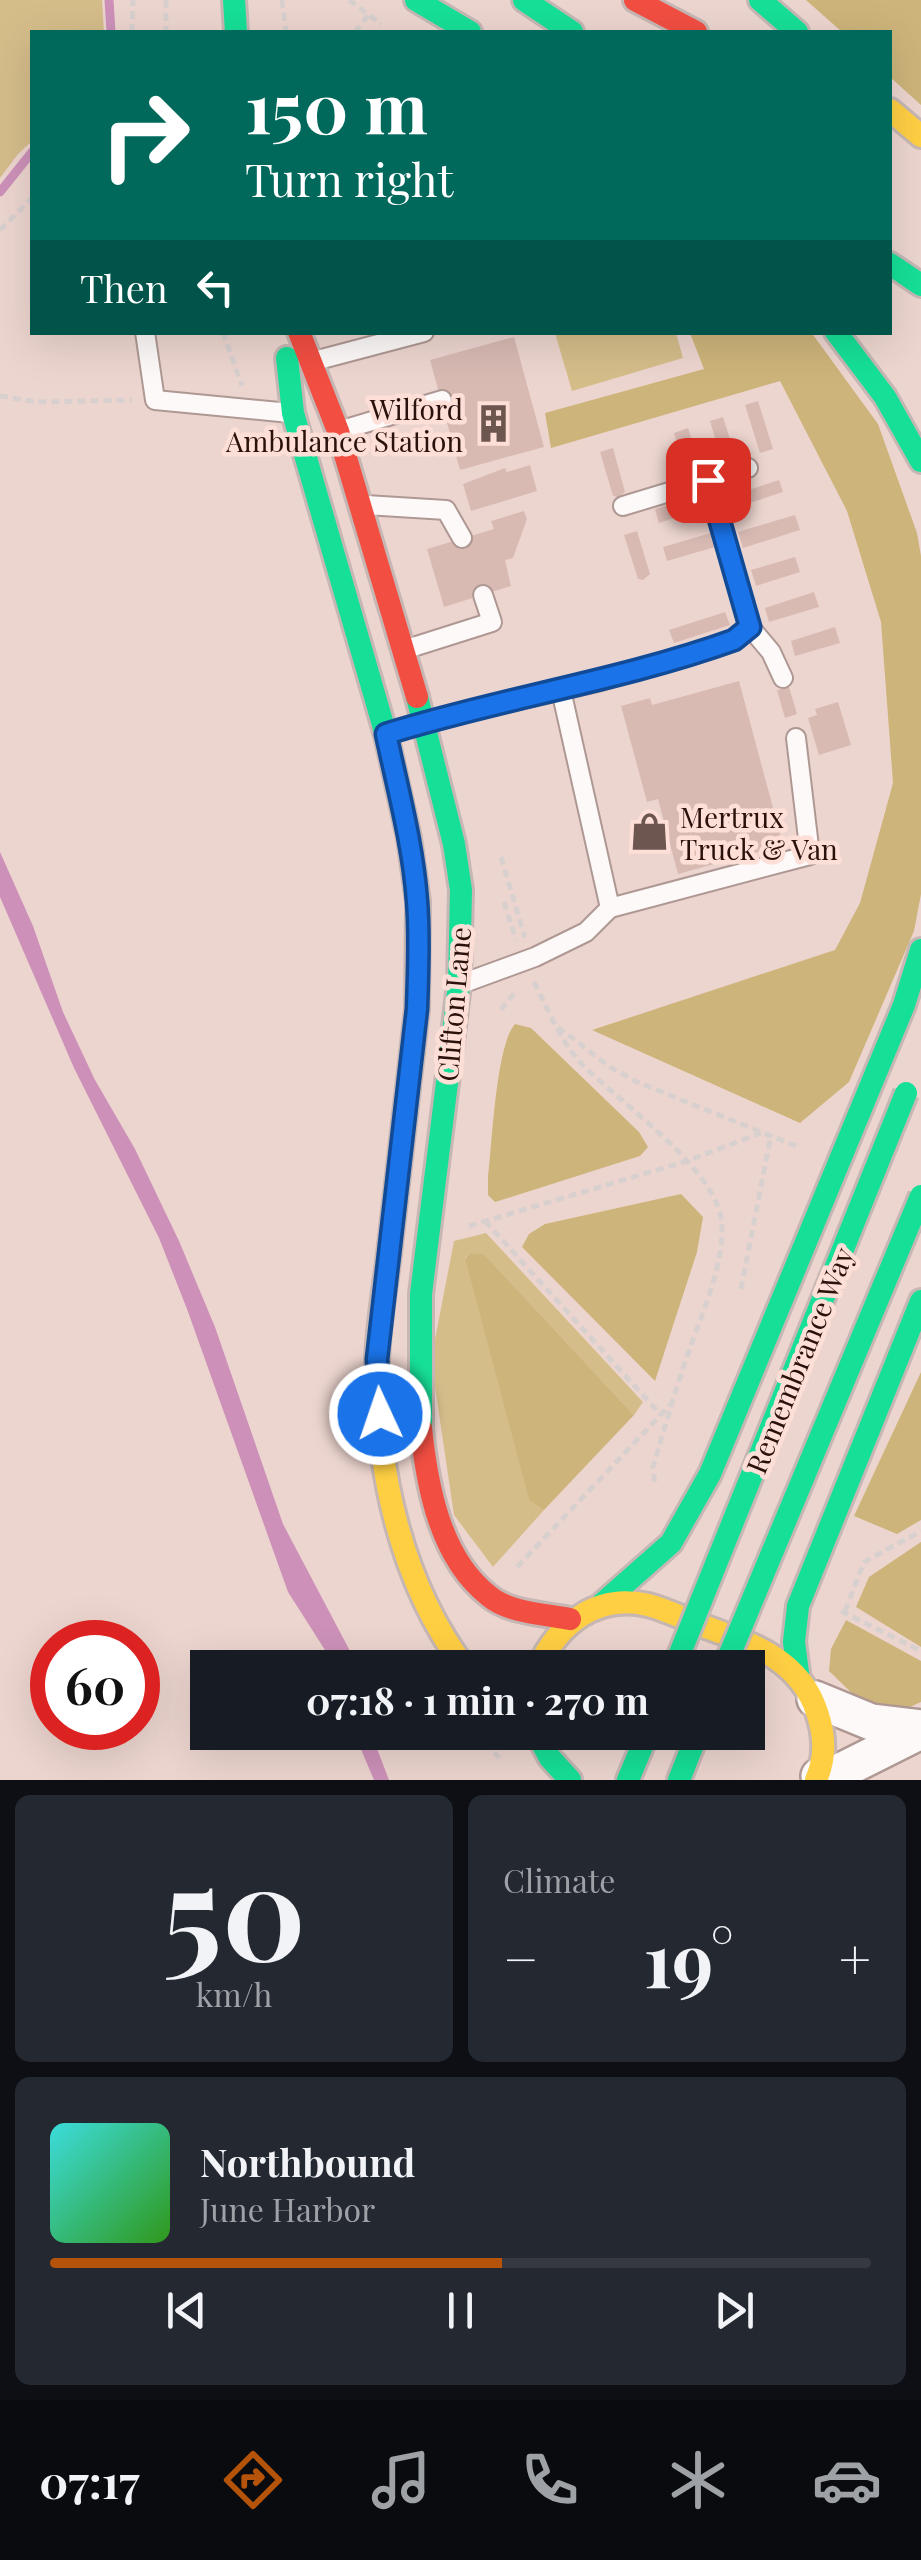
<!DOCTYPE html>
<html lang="en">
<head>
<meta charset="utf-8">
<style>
  :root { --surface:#171b24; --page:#242831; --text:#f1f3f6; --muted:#9ea1a6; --line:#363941; --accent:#b45309 }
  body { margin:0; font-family:"Playfair Display",serif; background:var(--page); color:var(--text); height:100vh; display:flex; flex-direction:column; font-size:38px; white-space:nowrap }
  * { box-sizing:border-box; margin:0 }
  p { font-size:32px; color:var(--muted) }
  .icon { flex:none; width:55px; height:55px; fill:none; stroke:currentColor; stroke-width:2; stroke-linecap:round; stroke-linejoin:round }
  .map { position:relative; height:1780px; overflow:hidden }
  .drawer { display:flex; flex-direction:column; gap:15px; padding:15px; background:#0d0f14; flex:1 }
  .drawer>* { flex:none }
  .hud { position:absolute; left:30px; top:30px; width:862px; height:305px; border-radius:0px; box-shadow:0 10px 40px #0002; background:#00695c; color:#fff; overflow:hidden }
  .speed { position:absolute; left:30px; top:1620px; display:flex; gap:20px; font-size:50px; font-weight:700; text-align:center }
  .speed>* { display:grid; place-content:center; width:130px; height:130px; border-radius:50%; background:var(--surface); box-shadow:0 10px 40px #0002; line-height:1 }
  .speed .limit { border:15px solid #d22; background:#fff; color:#111 }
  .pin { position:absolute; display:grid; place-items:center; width:85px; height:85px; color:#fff; margin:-42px; border-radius:20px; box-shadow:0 5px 15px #0006 }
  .me { position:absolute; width:110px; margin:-55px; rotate:357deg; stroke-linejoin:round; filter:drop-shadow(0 0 8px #0008) }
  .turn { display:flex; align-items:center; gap:35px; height:210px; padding:0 50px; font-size:45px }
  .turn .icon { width:130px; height:130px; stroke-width:2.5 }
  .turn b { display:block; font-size:70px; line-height:85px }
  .then { display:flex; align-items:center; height:95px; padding:0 50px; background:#0003; gap:20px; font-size:38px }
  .big { font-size:75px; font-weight:700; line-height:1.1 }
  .drawer .widget { flex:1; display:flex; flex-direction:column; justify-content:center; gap:15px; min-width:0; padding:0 35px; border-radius:15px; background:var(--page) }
  .drawer .dial { align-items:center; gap:0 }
  .dial b { font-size:130px; line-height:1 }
  .song { display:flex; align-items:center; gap:30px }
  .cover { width:120px; height:120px; border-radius:15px; background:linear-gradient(135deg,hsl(180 70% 55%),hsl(110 70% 35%)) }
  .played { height:10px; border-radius:5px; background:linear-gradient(90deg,var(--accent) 55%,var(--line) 55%) }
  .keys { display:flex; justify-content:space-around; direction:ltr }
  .heat { display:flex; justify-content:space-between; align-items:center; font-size:55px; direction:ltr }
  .drawer .tiles { flex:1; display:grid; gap:15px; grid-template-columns:1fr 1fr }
  .widget:last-child { grid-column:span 2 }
  .trip { position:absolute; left:190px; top:1650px; width:575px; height:100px; border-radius:0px; background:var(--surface); box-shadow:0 10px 40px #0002; font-weight:700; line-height:100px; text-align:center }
  .menu { display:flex; height:160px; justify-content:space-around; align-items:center; background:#090b0e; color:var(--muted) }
  .menu .icon { width:70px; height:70px }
  .menu .selected { color:var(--accent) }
  .menu b { font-size:45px; color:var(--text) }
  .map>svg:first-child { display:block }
  .green { fill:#d5bd8a }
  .forest { fill:#cdb47a }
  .water { fill:#cd91b9 }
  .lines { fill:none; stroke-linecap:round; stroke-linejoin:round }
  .stream { stroke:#cd91b9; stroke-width:9 }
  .building { fill:#d8bab3 }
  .lane-casing { stroke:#af9893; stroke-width:22 }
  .street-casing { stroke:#af9893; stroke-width:40 }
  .fast-casing { stroke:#c6b7b4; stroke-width:28 }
  .slow-casing { stroke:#c6b7b4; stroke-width:28 }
  .jam-casing { stroke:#c6b7b4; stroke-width:28 }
  .path { stroke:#d8d0ce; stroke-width:5; stroke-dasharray:8 5; stroke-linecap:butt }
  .lane { stroke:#fcf9f8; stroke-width:18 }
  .street { stroke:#fcf9f8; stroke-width:35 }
  .fast { stroke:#16e098; stroke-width:22 }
  .slow { stroke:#ffcf43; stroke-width:22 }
  .jam { stroke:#f24e42; stroke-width:22 }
  .fast-bridge-casing { stroke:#c6b7b4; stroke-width:28; stroke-linecap:butt }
  .fast-bridge { stroke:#16e098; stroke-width:22 }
  .route-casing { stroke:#114b97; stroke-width:25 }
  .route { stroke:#1a73e8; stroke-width:18 }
  .labels { text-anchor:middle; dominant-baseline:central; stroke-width:9; stroke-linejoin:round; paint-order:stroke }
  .poi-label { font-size:28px; fill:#2a110b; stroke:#fddfd7; text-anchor:end }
  .street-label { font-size:28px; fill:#2a110b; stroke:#fddfd7 }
</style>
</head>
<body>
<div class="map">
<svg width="921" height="1780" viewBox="0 0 921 1780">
  <rect width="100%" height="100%" fill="#edd5cf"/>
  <!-- green -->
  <g class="green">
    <polygon points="0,0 102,0 104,32 32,32 32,141 18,154 0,178"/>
    <polygon points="555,333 676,333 683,358 572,391"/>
    <polygon points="486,1233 643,1402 634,1415 484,1254 469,1254 465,1258 529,1499 544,1510 493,1567 454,1515 431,1360 454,1241"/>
  </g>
  <!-- forest -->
  <g class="forest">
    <polygon points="806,0 921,0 921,105 890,77 890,32 842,32"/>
    <polygon points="811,332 878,424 917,533 921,556 921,894 914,931 849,1082 800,1123 592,1030 835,950 860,903 893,783 881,622 847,511 780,381 551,448 545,413 704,369 690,333"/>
    <path d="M515,1024L531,1028L639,1132L648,1147L640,1156L495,1202L488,1195V1178C492,1145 496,1045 515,1024Z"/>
    <polygon points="681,1194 703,1217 697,1252 655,1381 522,1247 529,1234 545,1224"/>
    <polygon points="469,1254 484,1254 634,1415 544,1510 529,1500 465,1259"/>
    <polygon points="921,1372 921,1520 897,1534 854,1516"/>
    <polygon points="921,1542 921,1647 856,1607 869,1577"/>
    <polygon points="846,1620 921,1661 921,1702 899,1712 859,1700 829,1671 831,1649"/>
  </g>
  <!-- water -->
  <g class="water">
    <polygon points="0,852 33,926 63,1012 95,1080 135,1149 179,1241 215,1327 283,1524 350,1651 354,1667 332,1667 325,1650 288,1592 187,1309 159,1238 74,1068 0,897"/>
    <polygon points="354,1733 371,1733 389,1780 374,1780"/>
  </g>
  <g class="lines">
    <!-- stream -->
    <g class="stream">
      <polyline points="109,0 111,32"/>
      <polyline points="0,192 32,152"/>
    </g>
  </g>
  <!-- building -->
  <g class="building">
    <polygon points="514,337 544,447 460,470 430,360"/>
    <polygon points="758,401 773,449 760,453 745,405"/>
    <polygon points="723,417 736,459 723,464 710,421"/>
    <polygon points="688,428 702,472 687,476 674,433"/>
    <polygon points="613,448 625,492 618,497 613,496 600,452"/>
    <polygon points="530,465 537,491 471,511 463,484 505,468 507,472"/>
    <polygon points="779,480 783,492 734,508 730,496"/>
    <polygon points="699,496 703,508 659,523 655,509"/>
    <polygon points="524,511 527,519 513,558 505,560 511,586 444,607 427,549 494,529 491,521"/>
    <polygon points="795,515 800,530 743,548 738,532"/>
    <polygon points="637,531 650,574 643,580 638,579 624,535"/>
    <polygon points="711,533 715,547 667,561 663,547"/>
    <polygon points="795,557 800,572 756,586 751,570"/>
    <polygon points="814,592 819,607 769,622 765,608"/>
    <polygon points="725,612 730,625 674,643 669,630"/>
    <polygon points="835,627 840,643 795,656 791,641"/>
    <polygon points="739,681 783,845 678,874 658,799 647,802 621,706 650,698 652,705"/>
    <polygon points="789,687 797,714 785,718 777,690"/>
    <polygon points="838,702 851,745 819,755 808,718 817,715 815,709"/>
  </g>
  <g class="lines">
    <defs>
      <g id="lane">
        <polyline points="145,332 155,400 290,413"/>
        <polyline points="318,360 424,332"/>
        <polyline points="342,430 442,400"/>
        <polyline points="366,505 446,510 462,538"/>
        <polyline points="623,506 748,468"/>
        <polyline points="750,627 771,652 783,678"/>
        <polyline points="410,648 492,622 483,595"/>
        <polyline points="429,721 601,681 734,641 750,627 709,481"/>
        <polyline points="610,908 810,855 796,738"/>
        <polyline points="464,983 535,957 586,932 610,908 561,690"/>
      </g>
      <g id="street">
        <polyline points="815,1699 871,1722 921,1728"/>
        <polyline points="819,1776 839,1772 921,1731"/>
      </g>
      <g id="fast">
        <polyline points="234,0 236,32"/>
        <polyline points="416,0 470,32"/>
        <polyline points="524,0 572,32"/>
        <polyline points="760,0 797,32"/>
        <polyline points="890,264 921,285"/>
        <polyline points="836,332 885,397 921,461"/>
        <polyline points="287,358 293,413 386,735 409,838 418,902 417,1009 390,1245"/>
        <polyline points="417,697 454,844 461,890 459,985 421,1294 421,1428"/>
        <polyline points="603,1603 671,1543 710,1474 904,1005 921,950"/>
        <polyline points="798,1673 794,1642 798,1606 921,1301"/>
        <polyline points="536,1732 550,1758 570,1780"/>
        <polyline points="628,1780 648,1732"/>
        <polyline points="679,1780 698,1732"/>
      </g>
      <g id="slow">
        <polyline points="890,110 921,136"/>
        <path d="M390,1245C386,1283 378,1323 377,1361C376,1468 400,1582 465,1668"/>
        <path d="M538,1668C558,1624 597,1593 648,1605C668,1610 686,1620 706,1627C753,1644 800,1660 817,1712C825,1736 826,1757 816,1780"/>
      </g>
      <g id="jam">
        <polyline points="635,0 696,32"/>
        <polyline points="299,332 338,431 417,697"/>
        <path d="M421,1428C427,1486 440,1558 489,1596C509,1613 545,1614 570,1619"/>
      </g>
    </defs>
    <!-- lane casing -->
    <use href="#lane" class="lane-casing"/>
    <!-- street casing -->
    <use href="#street" class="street-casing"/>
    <!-- fast casing -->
    <use href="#fast" class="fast-casing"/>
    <!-- slow casing -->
    <use href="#slow" class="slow-casing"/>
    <!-- jam casing -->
    <use href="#jam" class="jam-casing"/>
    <!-- path -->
    <g class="path">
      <polyline points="166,0 166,32"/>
      <polyline points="282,0 286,32"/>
      <polyline points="349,0 381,24"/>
      <polyline points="132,32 133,0"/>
      <polyline points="355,32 369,14"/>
      <polyline points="0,230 32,198"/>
      <polyline points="223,332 242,386"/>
      <polyline points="0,396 37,402 132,400"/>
      <polyline points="501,857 525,938"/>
      <polyline points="504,902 516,940"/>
      <path d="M534,982C548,1009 559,1038 579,1061C617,1101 712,1165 721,1218C728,1259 697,1325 684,1365C673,1399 663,1433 653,1467L655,1486"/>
      <polyline points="501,1010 516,991"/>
      <polyline points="558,1027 610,1067 637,1082 801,1148"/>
      <polyline points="485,1221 661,1415"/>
      <polyline points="469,1226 687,1161 761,1133"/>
      <polyline points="741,1289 771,1135"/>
      <polyline points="517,1567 671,1404"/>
      <polyline points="841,1611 921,1651"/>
      <polyline points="845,1611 864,1562 921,1531"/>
      <polyline points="478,1732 499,1758"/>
    </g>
    <!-- lane -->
    <use href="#lane" class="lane"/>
    <!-- street -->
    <use href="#street" class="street"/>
    <!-- fast -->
    <use href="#fast" class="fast"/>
    <!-- slow -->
    <use href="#slow" class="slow"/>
    <!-- jam -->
    <use href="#jam" class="jam"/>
    <defs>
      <g id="fast-bridge">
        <polyline points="674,1668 906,1093"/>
        <polyline points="724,1668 921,1196"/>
      </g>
    </defs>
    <!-- fast-bridge casing -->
    <use href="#fast-bridge" class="fast-bridge-casing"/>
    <!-- fast-bridge -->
    <use href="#fast-bridge" class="fast-bridge"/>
  </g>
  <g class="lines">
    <defs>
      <path id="route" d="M380,1414L377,1359L417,1009C418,973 420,937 417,901C413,845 398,790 386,734C501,698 620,681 734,640L750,627L708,480"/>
    </defs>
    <!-- route casing -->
    <use href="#route" class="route-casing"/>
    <!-- route -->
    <use href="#route" class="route"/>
  </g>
  <!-- icons -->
  <defs>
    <symbol id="building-bare" viewBox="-9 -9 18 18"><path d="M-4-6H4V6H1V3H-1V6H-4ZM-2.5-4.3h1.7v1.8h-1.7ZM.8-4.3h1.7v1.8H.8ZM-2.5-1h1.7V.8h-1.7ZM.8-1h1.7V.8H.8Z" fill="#6e5650" stroke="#fddfd7" stroke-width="2.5" paint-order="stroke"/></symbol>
    <symbol id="shop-bare" viewBox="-9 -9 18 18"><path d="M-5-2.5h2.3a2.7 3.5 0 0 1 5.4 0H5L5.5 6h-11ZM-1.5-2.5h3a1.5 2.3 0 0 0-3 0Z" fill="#6e5650" stroke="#fddfd7" stroke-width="2.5" paint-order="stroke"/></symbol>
  </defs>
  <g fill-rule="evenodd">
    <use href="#building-bare" x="466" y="396" width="55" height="55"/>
    <use href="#shop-bare" x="622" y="804" width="55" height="55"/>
  </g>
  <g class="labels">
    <!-- poi labels -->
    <g class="poi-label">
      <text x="463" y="408">Wilford<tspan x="463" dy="32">Ambulance Station</tspan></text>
      <text x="680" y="816" text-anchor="start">Mertrux<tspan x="680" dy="32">Truck &amp; Van</tspan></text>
    </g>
    <!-- street labels -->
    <g class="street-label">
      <text transform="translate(453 1004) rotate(-85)">Clifton Lane</text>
      <text transform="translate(799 1360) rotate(-68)">Remembrance Way</text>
    </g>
  </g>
</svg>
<div class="speed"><div class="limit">60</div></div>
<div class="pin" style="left:708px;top:480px;background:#d93025"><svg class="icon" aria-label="arrive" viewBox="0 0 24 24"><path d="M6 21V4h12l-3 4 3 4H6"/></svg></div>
<svg class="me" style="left:380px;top:1414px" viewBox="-20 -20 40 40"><circle r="17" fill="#1a73e8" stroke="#fff" stroke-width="3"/><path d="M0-11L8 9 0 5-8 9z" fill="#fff"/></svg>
<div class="trip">07:18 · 1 min · 270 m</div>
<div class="hud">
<div class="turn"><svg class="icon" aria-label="right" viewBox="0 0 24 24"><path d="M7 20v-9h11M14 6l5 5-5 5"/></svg><div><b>150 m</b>Turn right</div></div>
<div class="then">Then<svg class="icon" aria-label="left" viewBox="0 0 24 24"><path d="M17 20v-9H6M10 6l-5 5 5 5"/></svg></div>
</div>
</div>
<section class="drawer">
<div class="tiles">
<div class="widget dial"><b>50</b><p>km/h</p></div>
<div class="widget"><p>Climate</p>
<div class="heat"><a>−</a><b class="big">19°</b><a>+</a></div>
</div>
<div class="widget">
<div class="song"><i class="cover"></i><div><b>Northbound</b><p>June Harbor</p></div></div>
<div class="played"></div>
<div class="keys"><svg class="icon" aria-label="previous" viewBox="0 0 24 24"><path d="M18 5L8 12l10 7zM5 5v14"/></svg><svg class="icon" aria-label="pause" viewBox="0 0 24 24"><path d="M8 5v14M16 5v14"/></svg><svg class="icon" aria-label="next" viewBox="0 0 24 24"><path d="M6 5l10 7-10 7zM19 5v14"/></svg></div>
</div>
</div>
</section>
<nav class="menu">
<b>07:17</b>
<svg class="icon selected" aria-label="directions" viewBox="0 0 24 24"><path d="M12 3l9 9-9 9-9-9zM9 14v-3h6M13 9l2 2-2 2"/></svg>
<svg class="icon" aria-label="music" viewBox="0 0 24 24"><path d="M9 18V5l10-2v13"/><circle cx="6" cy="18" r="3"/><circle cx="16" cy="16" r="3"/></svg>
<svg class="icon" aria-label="phone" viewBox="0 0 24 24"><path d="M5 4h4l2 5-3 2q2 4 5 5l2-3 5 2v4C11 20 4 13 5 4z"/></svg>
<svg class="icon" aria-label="climate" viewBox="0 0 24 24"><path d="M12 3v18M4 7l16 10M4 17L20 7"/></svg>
<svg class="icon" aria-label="car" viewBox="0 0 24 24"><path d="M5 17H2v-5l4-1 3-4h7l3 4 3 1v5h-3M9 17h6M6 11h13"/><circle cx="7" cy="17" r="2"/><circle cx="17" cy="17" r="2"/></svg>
</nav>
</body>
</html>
